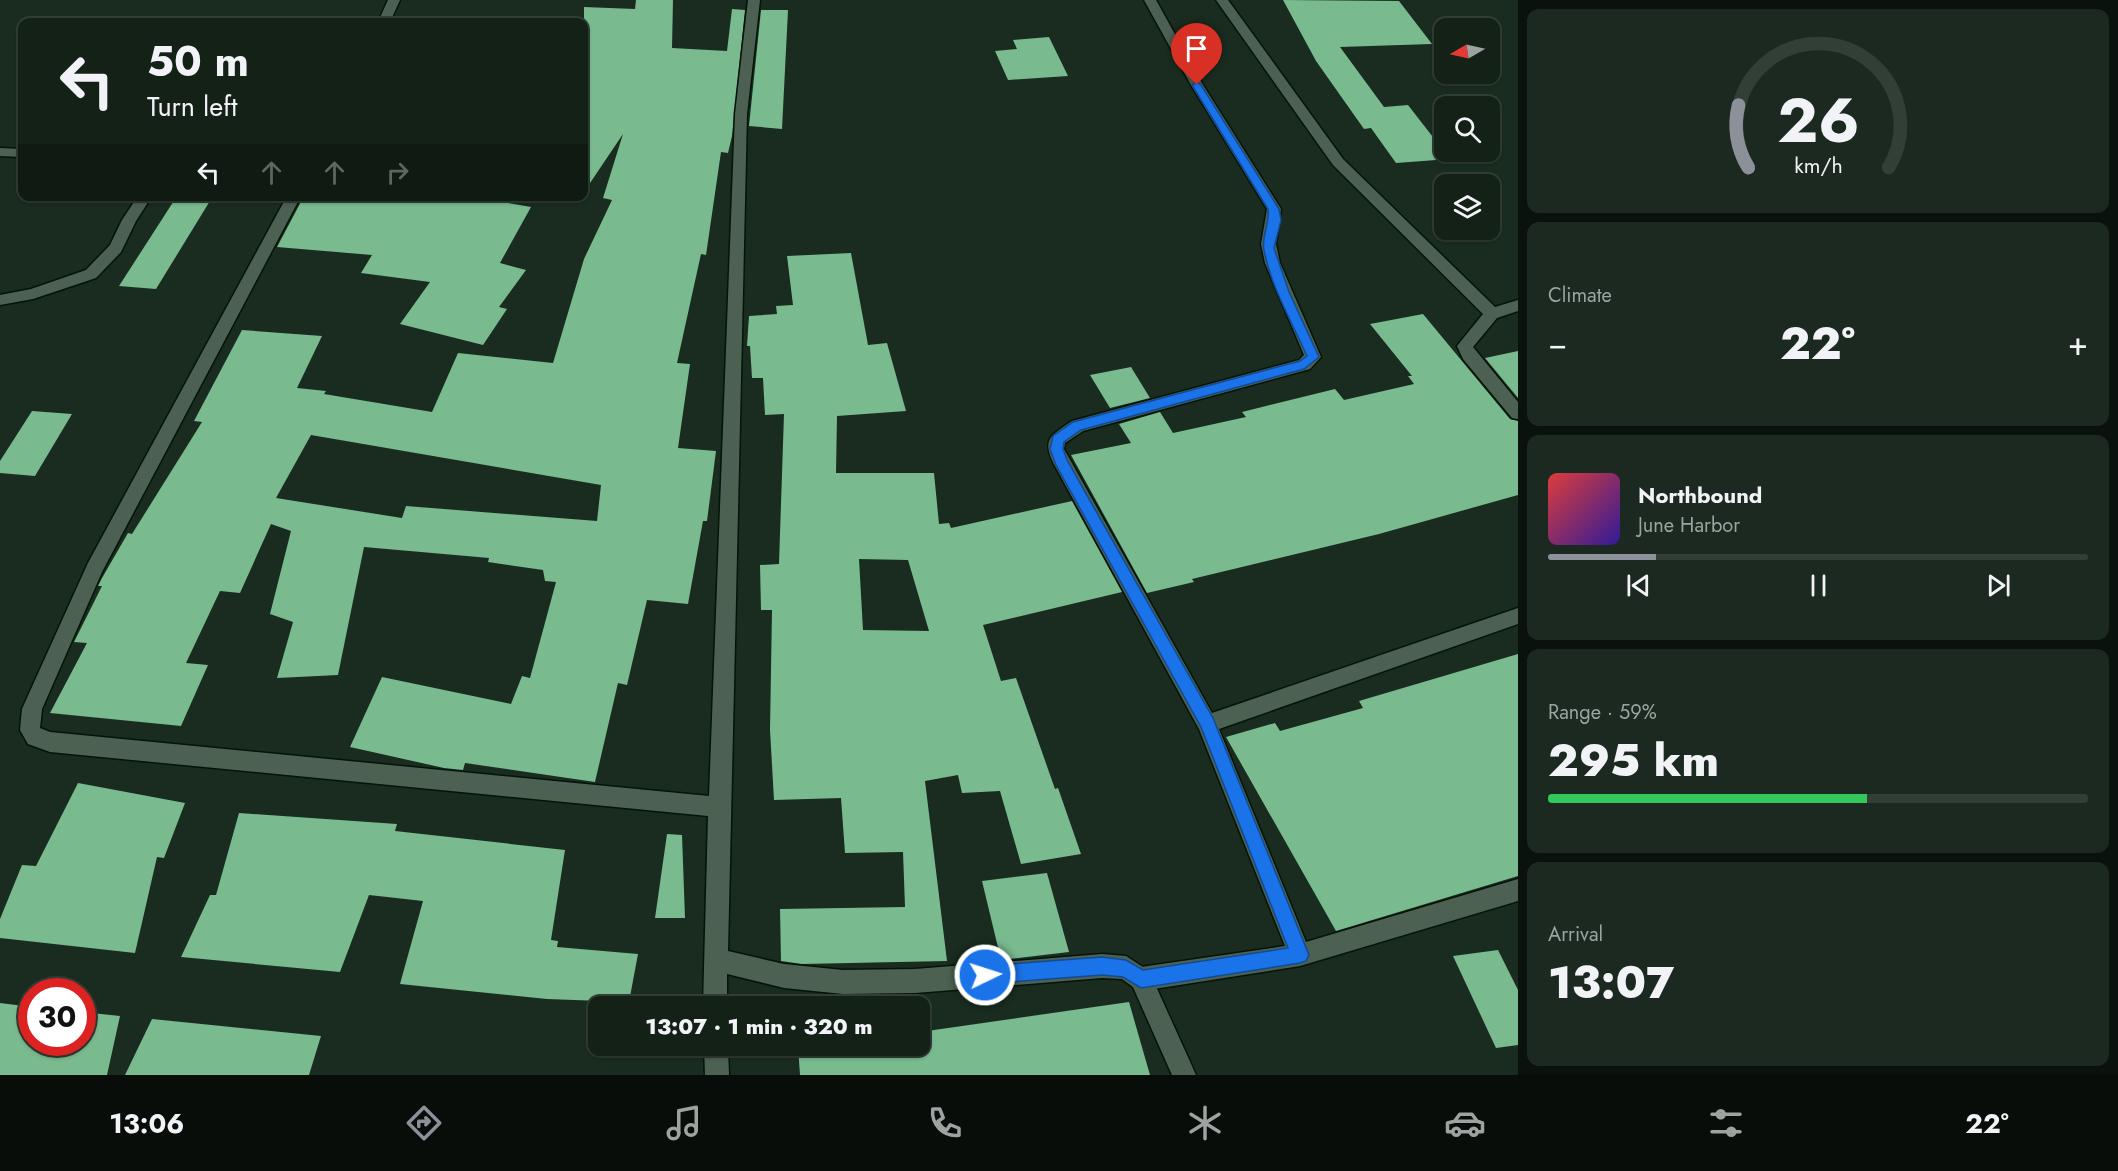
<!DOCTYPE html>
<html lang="en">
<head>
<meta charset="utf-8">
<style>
  :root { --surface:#132117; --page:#1c2920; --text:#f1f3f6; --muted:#9da3a1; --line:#323e36; --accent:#8c9099 }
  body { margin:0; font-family:Jost,sans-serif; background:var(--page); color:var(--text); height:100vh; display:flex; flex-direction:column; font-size:22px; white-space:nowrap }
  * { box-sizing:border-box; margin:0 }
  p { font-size:20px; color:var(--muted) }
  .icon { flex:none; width:33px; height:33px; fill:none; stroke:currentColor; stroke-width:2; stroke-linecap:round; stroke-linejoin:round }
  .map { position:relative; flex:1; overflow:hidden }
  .details { display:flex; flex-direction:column; gap:9px; padding:9px; background:#0a120d; width:600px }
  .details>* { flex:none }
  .top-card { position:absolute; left:18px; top:18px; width:570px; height:183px; border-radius:12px; box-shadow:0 2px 4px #0004,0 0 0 2px var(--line); background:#132117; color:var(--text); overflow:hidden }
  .needle { width:39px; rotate:261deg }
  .fabs { position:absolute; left:1434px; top:18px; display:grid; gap:12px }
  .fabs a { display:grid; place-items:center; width:66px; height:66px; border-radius:12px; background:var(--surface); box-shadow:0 2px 4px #0004,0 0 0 2px var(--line); font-size:30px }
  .speed { position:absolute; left:18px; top:978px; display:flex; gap:12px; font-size:30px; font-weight:700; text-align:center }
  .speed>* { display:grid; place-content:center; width:78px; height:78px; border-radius:50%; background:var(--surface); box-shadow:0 2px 4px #0004,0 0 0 2px var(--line); line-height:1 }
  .speed .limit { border:9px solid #d22; background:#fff; color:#111 }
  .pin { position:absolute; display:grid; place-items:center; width:51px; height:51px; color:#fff; margin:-62px -26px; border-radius:50% 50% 50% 0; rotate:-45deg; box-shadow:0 0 6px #0007 }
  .pin .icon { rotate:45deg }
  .me { position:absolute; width:66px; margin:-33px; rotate:86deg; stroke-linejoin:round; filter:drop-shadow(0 0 4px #0008) }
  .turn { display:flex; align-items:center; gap:21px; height:126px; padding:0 30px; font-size:27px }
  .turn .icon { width:78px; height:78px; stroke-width:2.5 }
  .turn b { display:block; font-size:42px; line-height:51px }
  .lanes { display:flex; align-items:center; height:57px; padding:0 30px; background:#0003; justify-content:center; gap:30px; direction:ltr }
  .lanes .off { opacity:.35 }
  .big { font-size:45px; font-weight:800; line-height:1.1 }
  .details .widget { flex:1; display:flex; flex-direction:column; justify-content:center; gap:9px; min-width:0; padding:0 21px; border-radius:12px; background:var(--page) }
  .details .dial { align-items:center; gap:0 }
  .dial svg { height:156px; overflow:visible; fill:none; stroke:var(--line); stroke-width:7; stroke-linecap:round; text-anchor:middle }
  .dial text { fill:var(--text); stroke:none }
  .song { display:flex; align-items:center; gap:18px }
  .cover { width:72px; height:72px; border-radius:9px; background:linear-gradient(135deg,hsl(0 70% 55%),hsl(250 70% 35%)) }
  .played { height:6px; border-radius:3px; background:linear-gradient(90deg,var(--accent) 20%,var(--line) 20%) }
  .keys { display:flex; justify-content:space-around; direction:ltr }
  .heat { display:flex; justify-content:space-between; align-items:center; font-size:33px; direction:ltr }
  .charge { height:9px; border-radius:4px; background:linear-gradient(90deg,#34c759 59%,var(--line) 0) }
  .trip { position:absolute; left:588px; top:996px; width:342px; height:60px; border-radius:12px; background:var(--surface); box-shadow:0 2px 4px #0004,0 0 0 2px var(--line); font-weight:800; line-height:60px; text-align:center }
  .tabs { display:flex; height:96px; justify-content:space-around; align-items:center; background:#080d09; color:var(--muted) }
  .tabs .icon { width:42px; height:42px }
  .tabs .active { color:var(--accent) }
  .tabs b { font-size:27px; color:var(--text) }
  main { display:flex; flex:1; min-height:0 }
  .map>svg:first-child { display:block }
  .building { fill:#79ba8e; fill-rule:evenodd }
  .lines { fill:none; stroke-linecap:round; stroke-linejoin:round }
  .service-casing { stroke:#041409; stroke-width:3 }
  .minor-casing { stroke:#041409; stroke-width:3 }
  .service { fill:#4d6153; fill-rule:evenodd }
  .minor { fill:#4d6153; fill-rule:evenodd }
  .route { fill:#1a73e8; stroke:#114b97; stroke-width:1.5 }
</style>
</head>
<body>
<main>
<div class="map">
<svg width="1518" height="1075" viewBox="0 0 1518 1075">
  <rect width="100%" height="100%" fill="#192c1f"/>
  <!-- building -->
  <g class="building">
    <path d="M636,0H673L672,48L727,51L732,9L745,10L732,136L728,153L721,152L706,255L701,254L677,363L690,364L678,448L716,451L707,521H703L688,604L647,600L627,685L618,683L595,782L465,763L463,770L444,768L350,747L382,677L511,704L522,676L530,678L556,582L545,581L543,570L488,562L489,558L364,547L338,675L277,678L293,622L270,614L291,531L271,524L240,593L220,591L186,663L208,665L181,726L50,713L87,643L74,642L102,586H98L102,578L128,533L132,534L202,422L194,421L242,330L322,336L297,388L326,391L324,394L432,412L458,353L553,363L584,259L612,200L603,198L623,134L584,192V7L635,9ZM311,435L601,485L597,521L406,506L402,518L276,498Z"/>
    <polygon points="1283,0 1399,1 1432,44 1340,47 1384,107 1408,105 1450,159 1396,163 1371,128 1364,129 1316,61"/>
    <polygon points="761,10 788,10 782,129 749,126"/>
    <polygon points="1049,37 1068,76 1008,80 995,51 1017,49 1013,40"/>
    <polygon points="177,196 213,196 156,289 119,286"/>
    <polygon points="304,196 468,196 531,207 500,263 526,270 499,307 507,309 483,345 400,324 430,282 361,273 372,255 277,247"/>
    <path d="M851,253L868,345L887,343L906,411L837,416L836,473H934L939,524L949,523L951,528L1072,501L1122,592L983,625L1001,681L1016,678L1055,789L1058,788L1081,854L1021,864L1000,791L962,793L958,775L925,781L947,961L802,964L781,961L780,909L905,907L903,852L845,853L841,798L774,800L770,730L772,610H761L760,565L779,564L784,414L765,415L763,378H752L750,346H747L749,316L777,314L776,306L793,305L787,256ZM859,559L908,560L929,631L863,630Z"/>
    <polygon points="1423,314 1510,419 1518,421 1518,495 1379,534 1192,579 1194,582 1147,593 1071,455 1131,443 1119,424 1160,412 1173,433 1246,417 1242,412 1335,389 1344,400 1414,384 1408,376 1412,376 1370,324"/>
    <polygon points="1518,351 1518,398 1485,358"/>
    <polygon points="1131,367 1150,398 1110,408 1090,375"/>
    <polygon points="32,411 72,414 35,476 0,473 0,461"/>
    <polygon points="1518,654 1518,876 1336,931 1226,737 1275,723 1280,731 1363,708 1359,701"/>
    <polygon points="78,783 185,803 164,858 157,857 135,953 0,938 0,919 22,865 36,866"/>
    <polygon points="239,813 397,824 395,831 565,850 551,940 558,941 557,947 638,954 629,1002 547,999 400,984 423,901 369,895 340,972 181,957 210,895 216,895"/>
    <polygon points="667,834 682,835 685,918 655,918"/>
    <polygon points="1047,873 1069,952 1001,960 982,881"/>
    <polygon points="1498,950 1518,990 1518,1045 1496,1048 1453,956"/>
    <polygon points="1129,1002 1150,1075 800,1075 798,1046 920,1046 920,1032"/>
    <polygon points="0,1003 32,1007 32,1042 82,1042 82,1012 120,1016 107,1075 0,1075"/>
    <polygon points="152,1019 321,1036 309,1075 125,1075"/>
  </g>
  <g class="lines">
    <defs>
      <g id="service">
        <path d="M1144,0H1156L1203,85L1281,209L1276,244L1280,263L1321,357L1310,369L1083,431L1065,443L1064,449L1212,713L1518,608V624L1219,729L1306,942L1518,879V901L1300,966L1141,991L1133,987L1129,979L1133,971L1141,967L1285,946L1199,729L1055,466C1041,439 1050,436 1072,421L1299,360L1304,355L1265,263L1261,244L1267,209L1191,85Z"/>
        <polygon points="1216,0 1228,0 1343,159 1495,307 1518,300 1518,311 1497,318 1473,347 1518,402 1518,419 1512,418 1463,359 1457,346 1483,314 1333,165"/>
      </g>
      <g id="minor">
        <polygon points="388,0 400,0 390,22 378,22"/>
        <polygon points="748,0 760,0 747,114 728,951 784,964 843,970 915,969 1102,954 1126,956 1149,971 1196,1075 1172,1075 1133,987 1122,979 1102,978 915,993 843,994 784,988 727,974 727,1006 703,1006 708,816 50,752 28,744 20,730 22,709 88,563 287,196 301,196 102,572 42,709 40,728 50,732 709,796 735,114"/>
        <polygon points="0,148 22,149 22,157 0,156"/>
        <polygon points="138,196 152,196 136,221 121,252 96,278 33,299 0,305 0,295 31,289 86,270 110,245 122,220"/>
        <polygon points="704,1046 728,1046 729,1075 705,1075"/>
      </g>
    </defs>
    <!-- service casing -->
    <use href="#service" class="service-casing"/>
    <!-- minor casing -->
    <use href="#minor" class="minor-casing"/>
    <!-- service -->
    <use href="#service" class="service"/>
    <!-- minor -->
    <use href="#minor" class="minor"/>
  </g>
  <!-- route -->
  <path class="route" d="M1197,82L1201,85L1279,209L1281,220L1274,248L1289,292L1319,357L1304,369L1081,430L1064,442L1063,449L1067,460L1213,718L1309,955L1306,961L1300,963L1141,988L1123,977L1102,975L985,984L979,981L976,975L979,969L985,966L1102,957L1126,960L1143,970L1288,948L1201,727L1056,465L1050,449L1053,436L1073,422L1300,361L1307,356C1292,322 1271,287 1264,250C1261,238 1270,223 1268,209L1192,85Z"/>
</svg>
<div class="fabs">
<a><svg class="needle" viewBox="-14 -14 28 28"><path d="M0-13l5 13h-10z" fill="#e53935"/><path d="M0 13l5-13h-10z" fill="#9da3a1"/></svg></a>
<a><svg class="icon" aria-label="search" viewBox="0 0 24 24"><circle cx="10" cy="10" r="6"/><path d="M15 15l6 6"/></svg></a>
<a><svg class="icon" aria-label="layers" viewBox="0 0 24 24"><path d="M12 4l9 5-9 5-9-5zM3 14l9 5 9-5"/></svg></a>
</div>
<div class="speed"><div class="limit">30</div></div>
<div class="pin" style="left:1197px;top:85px;background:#d93025"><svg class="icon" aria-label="arrive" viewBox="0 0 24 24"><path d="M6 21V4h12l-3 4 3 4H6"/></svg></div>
<svg class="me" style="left:985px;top:975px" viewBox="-20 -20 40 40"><circle r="17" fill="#1a73e8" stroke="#fff" stroke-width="3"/><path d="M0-11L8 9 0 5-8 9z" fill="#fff"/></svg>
<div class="trip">13:07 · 1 min · 320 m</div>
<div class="top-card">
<div class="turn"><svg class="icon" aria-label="left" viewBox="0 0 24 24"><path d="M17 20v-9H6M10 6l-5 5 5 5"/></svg><div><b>50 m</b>Turn left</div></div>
<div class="lanes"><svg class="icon" aria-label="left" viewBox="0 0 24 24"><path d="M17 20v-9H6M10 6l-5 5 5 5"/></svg><svg class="icon off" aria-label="ahead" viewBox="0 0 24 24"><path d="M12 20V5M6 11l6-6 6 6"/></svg><svg class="icon off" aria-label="ahead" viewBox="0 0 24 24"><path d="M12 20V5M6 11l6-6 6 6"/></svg><svg class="icon off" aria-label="right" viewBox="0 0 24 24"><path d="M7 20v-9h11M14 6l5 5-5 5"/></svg></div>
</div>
</div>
<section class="details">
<div class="widget dial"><svg viewBox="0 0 100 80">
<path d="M14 69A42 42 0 1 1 86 69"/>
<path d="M14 69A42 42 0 0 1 9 37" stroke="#8c9099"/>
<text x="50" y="56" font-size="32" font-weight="700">26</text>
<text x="50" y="72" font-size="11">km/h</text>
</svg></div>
<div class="widget"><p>Climate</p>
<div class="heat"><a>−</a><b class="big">22°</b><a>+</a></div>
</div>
<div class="widget">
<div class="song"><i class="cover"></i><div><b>Northbound</b><p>June Harbor</p></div></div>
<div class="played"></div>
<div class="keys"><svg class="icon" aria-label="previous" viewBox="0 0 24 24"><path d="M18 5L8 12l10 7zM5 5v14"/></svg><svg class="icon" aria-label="pause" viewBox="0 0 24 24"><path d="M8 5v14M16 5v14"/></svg><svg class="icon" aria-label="next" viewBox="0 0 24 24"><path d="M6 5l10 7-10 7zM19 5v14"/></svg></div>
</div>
<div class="widget"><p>Range · 59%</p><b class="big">295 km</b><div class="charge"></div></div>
<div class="widget"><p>Arrival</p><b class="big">13:07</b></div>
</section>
</main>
<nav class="tabs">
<b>13:06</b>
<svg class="icon active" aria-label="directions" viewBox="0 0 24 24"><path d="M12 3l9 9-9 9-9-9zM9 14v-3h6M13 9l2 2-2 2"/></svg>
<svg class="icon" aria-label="music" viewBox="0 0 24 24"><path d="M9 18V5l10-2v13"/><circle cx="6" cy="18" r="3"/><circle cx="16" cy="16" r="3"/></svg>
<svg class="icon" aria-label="phone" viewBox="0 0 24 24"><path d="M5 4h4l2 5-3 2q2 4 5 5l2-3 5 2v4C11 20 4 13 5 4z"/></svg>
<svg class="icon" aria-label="climate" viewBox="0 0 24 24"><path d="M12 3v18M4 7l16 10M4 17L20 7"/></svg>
<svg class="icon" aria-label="car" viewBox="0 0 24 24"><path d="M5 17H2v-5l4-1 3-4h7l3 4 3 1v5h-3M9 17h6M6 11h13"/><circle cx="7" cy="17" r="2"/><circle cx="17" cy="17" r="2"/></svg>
<svg class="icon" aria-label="filters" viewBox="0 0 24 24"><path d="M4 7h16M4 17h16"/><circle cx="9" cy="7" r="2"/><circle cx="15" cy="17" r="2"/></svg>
<b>22°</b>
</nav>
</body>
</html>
